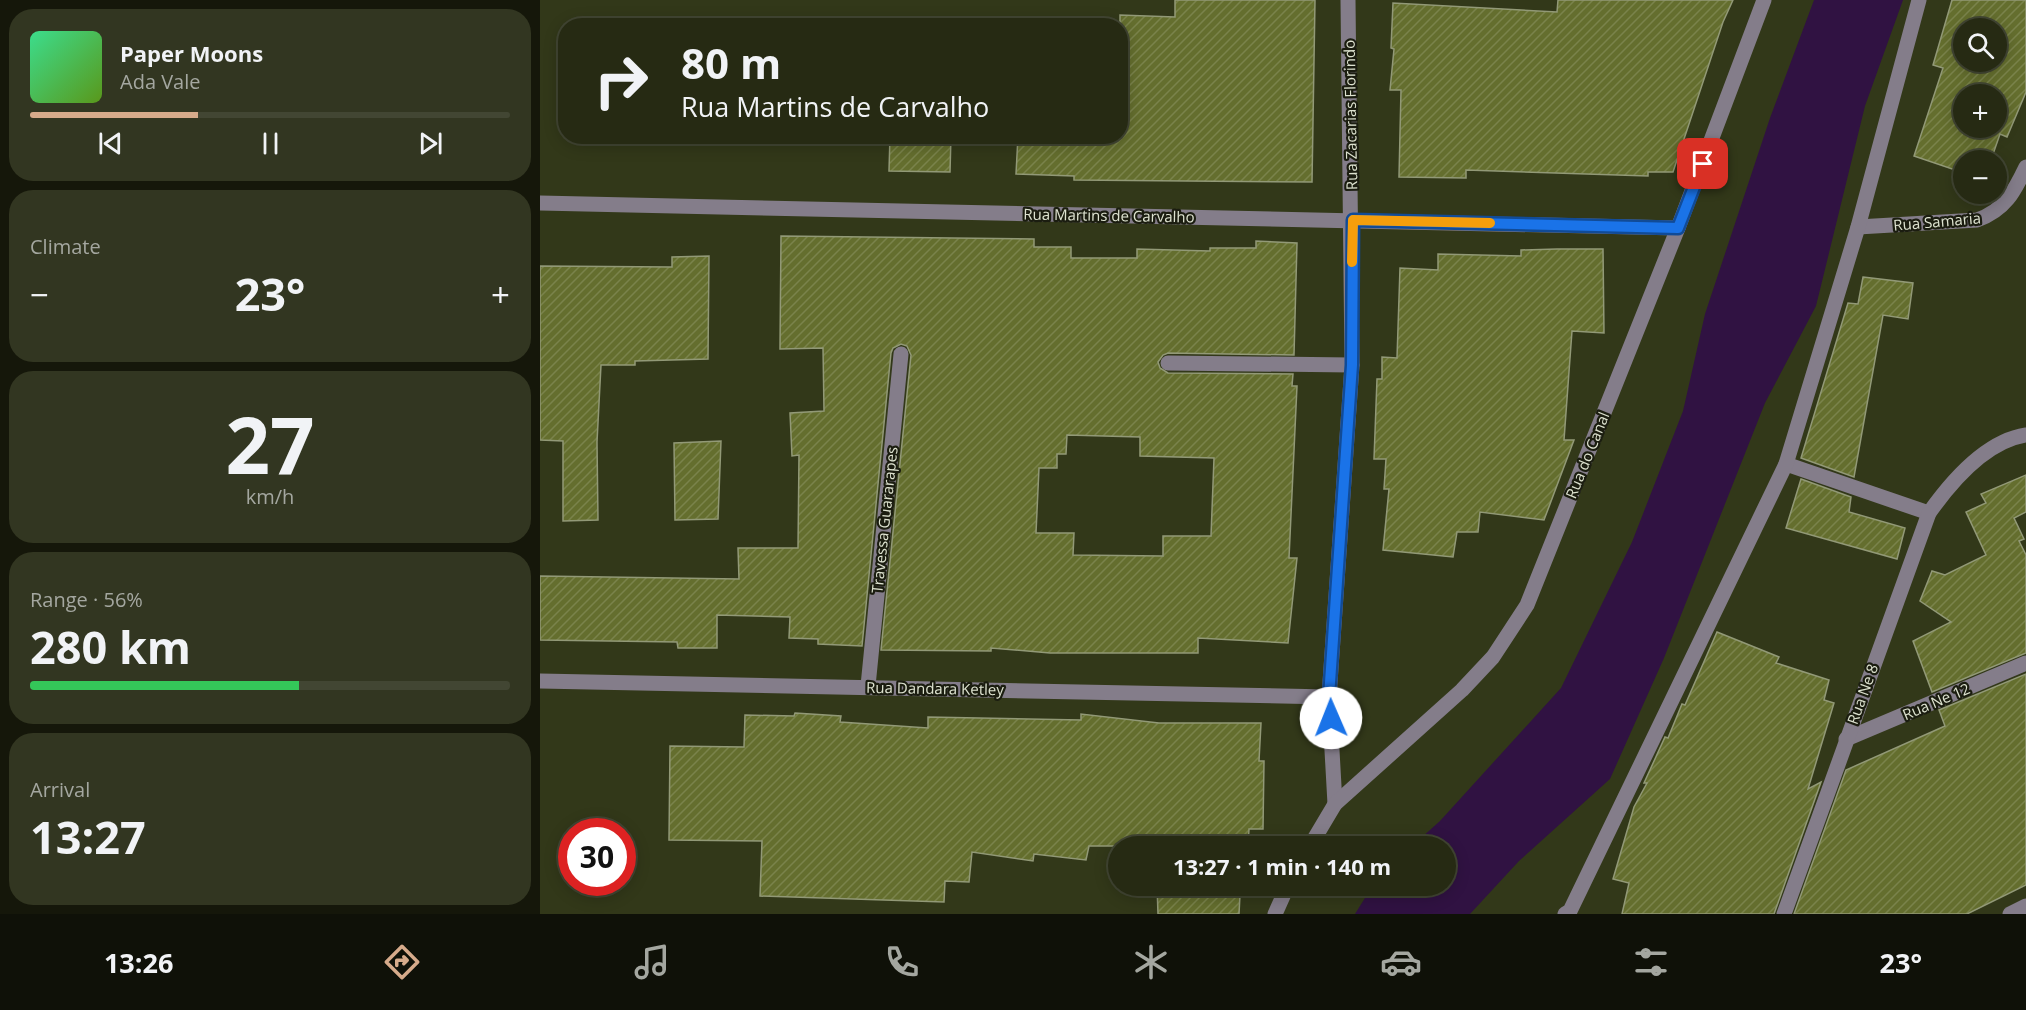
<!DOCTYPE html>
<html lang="en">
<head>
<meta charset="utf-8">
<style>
  :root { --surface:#262a13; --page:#323621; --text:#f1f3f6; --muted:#a4a7a0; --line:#424633; --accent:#d6ab8b }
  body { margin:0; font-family:"Open Sans",sans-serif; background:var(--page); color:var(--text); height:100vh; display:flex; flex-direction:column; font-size:22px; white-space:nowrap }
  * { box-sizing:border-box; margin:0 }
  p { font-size:20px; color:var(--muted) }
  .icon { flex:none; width:33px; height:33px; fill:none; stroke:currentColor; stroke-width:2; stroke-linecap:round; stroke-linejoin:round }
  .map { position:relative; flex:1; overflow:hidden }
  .details { display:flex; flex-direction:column; gap:9px; padding:9px; background:#15170a; width:540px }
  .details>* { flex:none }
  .top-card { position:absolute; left:18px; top:18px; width:570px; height:126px; border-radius:24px; box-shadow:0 3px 15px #0003,0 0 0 2px var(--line); background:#262a13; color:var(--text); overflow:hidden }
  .controls { position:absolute; left:1413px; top:18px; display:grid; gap:12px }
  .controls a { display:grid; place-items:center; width:54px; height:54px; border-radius:50%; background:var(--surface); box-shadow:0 3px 15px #0003,0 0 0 2px var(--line); font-size:30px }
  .speed { position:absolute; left:18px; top:818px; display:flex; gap:12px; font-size:30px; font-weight:700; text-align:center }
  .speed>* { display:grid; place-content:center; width:78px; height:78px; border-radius:50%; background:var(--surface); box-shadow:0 3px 15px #0003,0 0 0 2px var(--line); line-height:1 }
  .speed .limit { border:9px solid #d22; background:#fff; color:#111 }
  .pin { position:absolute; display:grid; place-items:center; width:51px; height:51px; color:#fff; margin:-26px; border-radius:12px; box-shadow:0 3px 9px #0006 }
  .me { position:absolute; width:66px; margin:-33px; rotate:359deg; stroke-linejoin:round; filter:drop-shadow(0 0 4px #0008) }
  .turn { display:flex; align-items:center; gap:21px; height:126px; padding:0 24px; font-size:27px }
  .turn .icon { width:78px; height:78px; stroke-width:2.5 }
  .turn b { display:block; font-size:42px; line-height:51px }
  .big { font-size:45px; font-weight:700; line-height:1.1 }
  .details .widget { flex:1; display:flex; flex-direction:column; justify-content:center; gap:9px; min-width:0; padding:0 21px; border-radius:24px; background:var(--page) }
  .details .dial { align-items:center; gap:0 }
  .dial b { font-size:78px; line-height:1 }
  .song { display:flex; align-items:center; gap:18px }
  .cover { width:72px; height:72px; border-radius:9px; background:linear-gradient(135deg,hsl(150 70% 55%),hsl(90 70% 35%)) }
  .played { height:6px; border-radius:3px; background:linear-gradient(90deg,var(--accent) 35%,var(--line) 35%) }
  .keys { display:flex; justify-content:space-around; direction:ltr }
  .heat { display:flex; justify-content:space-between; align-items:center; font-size:33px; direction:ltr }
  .charge { height:9px; border-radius:4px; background:linear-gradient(90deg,#34c759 56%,var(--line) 0) }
  .trip { position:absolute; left:568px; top:836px; width:348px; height:60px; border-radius:30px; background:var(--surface); box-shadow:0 3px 15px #0003,0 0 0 2px var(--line); font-weight:700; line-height:60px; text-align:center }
  .tabs { display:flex; height:96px; justify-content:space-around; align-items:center; background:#0f1108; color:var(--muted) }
  .tabs .icon { width:42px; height:42px }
  .tabs .current { color:var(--accent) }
  .tabs b { font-size:27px; color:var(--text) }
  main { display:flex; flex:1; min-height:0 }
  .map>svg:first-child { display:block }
  .water { fill:#301242 }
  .building { fill:url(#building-hatch); stroke:#929977; stroke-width:1.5; fill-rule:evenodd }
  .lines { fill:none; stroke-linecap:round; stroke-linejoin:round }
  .minor { stroke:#847d8a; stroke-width:15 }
  .route-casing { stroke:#114b97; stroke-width:15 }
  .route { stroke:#1a73e8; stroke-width:10 }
  .slow { stroke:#f59e0b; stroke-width:10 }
  .labels { text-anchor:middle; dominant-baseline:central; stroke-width:4.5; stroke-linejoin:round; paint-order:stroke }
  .street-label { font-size:15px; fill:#dee3d0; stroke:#1b1d10 }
</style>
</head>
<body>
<main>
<section class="details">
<div class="widget">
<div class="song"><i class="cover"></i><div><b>Paper Moons</b><p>Ada Vale</p></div></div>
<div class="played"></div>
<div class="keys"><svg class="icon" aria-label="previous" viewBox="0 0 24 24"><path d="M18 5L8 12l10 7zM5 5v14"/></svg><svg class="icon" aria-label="pause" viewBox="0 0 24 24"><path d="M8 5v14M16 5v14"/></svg><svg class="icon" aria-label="next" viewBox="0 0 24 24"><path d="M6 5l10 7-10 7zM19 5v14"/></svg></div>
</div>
<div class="widget"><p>Climate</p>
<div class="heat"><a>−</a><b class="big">23°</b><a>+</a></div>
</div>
<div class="widget dial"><b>27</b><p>km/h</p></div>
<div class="widget"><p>Range · 56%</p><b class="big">280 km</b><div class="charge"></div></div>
<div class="widget"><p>Arrival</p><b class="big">13:27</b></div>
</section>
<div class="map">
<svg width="1486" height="914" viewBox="0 0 1486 914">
  <defs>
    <pattern id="building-hatch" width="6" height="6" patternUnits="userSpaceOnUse" patternTransform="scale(1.5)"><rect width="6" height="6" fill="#646e2e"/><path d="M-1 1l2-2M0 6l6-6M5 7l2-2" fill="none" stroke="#7a834b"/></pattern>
  </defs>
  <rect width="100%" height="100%" fill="#323819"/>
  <!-- water -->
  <polygon class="water" points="1274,0 1363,0 1325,106 1276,306 1225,403 1124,658 1070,779 979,861 930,914 815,914 833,885 906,885 906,846 872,846 900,821 1021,688 1092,542 1143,411 1165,314 1230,118"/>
  <!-- building -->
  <g class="building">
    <polygon points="635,0 775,0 772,182 534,180 534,176 476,174 478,136 580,136 580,15 635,17"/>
    <polygon points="1018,0 1193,0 1183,22 1133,172 1108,172 1108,176 926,170 926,178 859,177 861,90 850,90 854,49 851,48 853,3 1017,12"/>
    <path d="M1412,0H1486V92L1467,137L1460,134L1451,160H1424V173L1374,156L1403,68L1393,65ZM1424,28H1456V62H1424ZM1424,94H1456V128H1424Z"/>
    <polygon points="350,136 411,136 410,172 349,171"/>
    <path d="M241,236L494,239V247H531V258H597V249L670,251V248H716V241L757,243L754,355L628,353L623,355L618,362L620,368L628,373L753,374L752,386H757L749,558H757L748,643L658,638V653H510L451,648V651L341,650L371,355L367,346L361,344L353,348L351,353L322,646L278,644V639L249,638L250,617L177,615V648H138L137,642L0,640V576L199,579L198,548H258L259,455L252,456L250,413L284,411L283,348L240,349ZM527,435L600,437V456L674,458L671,536H623V556L533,555L534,533H496L499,468H517V454H526Z"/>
    <polygon points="1017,249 1063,249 1064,333 1032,331 1024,440 1034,440 1004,520 940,512 938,532 917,532 913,557 843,550 849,489 844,489 846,459 834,459 837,379 842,379 842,357 857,358 860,268 898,270 898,254 981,256 981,250"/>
    <polygon points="169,256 168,359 95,361 95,365 61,365 57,442 58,520 23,521 23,441 0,440 0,266 132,267 132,257"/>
    <polygon points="1323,277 1373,283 1368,319 1343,315 1314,477 1261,458 1308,303 1318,304"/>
    <polygon points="181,441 178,519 135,520 134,443"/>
    <polygon points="1486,475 1486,512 1474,518 1484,539 1479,541 1486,555 1486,653 1392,692 1373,641 1411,622 1380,601 1392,571 1405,575 1446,555 1426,512 1446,503 1441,494"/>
    <polygon points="1261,479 1311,497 1309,512 1365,528 1357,559 1246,528"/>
    <polygon points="1177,632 1239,657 1236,663 1289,680 1284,700 1294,703 1268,789 1281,782 1234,914 1082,914 1089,883 1073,879 1094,807 1107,783 1104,783 1125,737 1128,738 1142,704 1145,705"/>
    <polygon points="1486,674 1486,885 1427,914 1254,914 1306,770 1405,726 1399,710"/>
    <polygon points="255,713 301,716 300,722 388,728 388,717 541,720 541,714 619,723 721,723 719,761 724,761 723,829 709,829 708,846 549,846 546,860 494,854 493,861 432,852 429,882 405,881 404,902 220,896 222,841 129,840 130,746 204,747 205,715 254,716"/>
    <polygon points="617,885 707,885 706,895 700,895 699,914 618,914"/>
  </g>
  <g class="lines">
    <!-- minor -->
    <g class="minor">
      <polyline points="0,203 1138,228"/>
      <path d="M1318,227L1437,220C1465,210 1474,192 1486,167"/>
      <polyline points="628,363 812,365"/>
      <polyline points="1246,464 1389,513"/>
      <polyline points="0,681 789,697"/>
      <polyline points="328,686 361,354"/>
      <polyline points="1306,739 1486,663"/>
      <polyline points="795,804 789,697 812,365 808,0"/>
      <polyline points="770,846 795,804 922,690 953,657 987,605 1138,228 1224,0"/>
      <polyline points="735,914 748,885"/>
      <polyline points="1025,914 1030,911 1246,464 1318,227 1379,0"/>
      <path d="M1244,914L1389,513C1411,482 1446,441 1486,435"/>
      <polyline points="1470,914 1486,906"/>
    </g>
  </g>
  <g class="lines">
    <defs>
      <polyline id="route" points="791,718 789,697 812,365 813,220 1138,228 1163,164"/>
    </defs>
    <!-- route casing -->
    <use href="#route" class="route-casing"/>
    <!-- route -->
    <use href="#route" class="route"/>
    <!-- slow -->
    <polyline class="slow" points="812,262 813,220 950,223"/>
  </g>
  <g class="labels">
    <!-- street labels -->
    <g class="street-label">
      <text transform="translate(810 115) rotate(-91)">Rua Zacarias Florindo</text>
      <text transform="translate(569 215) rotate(1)">Rua Martins de Carvalho</text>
      <text transform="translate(1397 221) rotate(-5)">Rua Samaria</text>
      <text transform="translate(1047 455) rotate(-68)">Rua do Canal</text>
      <text transform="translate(344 520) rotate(-84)">Travessa Guararapes</text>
      <text transform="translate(395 688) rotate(1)">Rua Dandara Ketley</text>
      <text transform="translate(1322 694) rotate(-70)">Rua Ne 8</text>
      <text transform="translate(1396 701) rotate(-23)">Rua Ne 12</text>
    </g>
  </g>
</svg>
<div class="controls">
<a><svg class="icon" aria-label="search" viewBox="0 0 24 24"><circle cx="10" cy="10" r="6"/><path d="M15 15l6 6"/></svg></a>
<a>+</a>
<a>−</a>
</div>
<div class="speed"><div class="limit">30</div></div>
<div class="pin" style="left:1163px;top:164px;background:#d93025"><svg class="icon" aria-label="arrive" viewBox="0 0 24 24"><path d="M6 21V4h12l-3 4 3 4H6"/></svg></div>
<svg class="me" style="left:791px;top:718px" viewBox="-20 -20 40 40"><circle r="19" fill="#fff"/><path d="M0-13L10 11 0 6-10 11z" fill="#1a73e8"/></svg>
<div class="trip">13:27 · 1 min · 140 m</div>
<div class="top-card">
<div class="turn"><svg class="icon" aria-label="right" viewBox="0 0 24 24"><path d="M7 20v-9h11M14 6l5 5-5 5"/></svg><div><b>80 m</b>Rua Martins de Carvalho</div></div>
</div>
</div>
</main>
<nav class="tabs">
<b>13:26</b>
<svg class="icon current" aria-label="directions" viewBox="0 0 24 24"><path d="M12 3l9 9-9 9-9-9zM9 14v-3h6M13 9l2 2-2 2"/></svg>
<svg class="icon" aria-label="music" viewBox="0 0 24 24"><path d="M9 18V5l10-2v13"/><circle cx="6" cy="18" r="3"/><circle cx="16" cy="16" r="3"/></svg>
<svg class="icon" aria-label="phone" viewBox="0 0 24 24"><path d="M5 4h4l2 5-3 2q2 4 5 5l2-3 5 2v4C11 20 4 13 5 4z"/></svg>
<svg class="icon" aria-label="climate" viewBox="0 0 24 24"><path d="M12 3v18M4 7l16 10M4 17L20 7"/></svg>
<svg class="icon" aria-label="car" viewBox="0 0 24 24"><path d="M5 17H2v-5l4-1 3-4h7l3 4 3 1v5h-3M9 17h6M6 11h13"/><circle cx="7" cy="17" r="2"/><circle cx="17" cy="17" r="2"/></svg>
<svg class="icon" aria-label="filters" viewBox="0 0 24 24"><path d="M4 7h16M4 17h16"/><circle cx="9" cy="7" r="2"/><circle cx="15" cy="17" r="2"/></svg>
<b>23°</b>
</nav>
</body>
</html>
